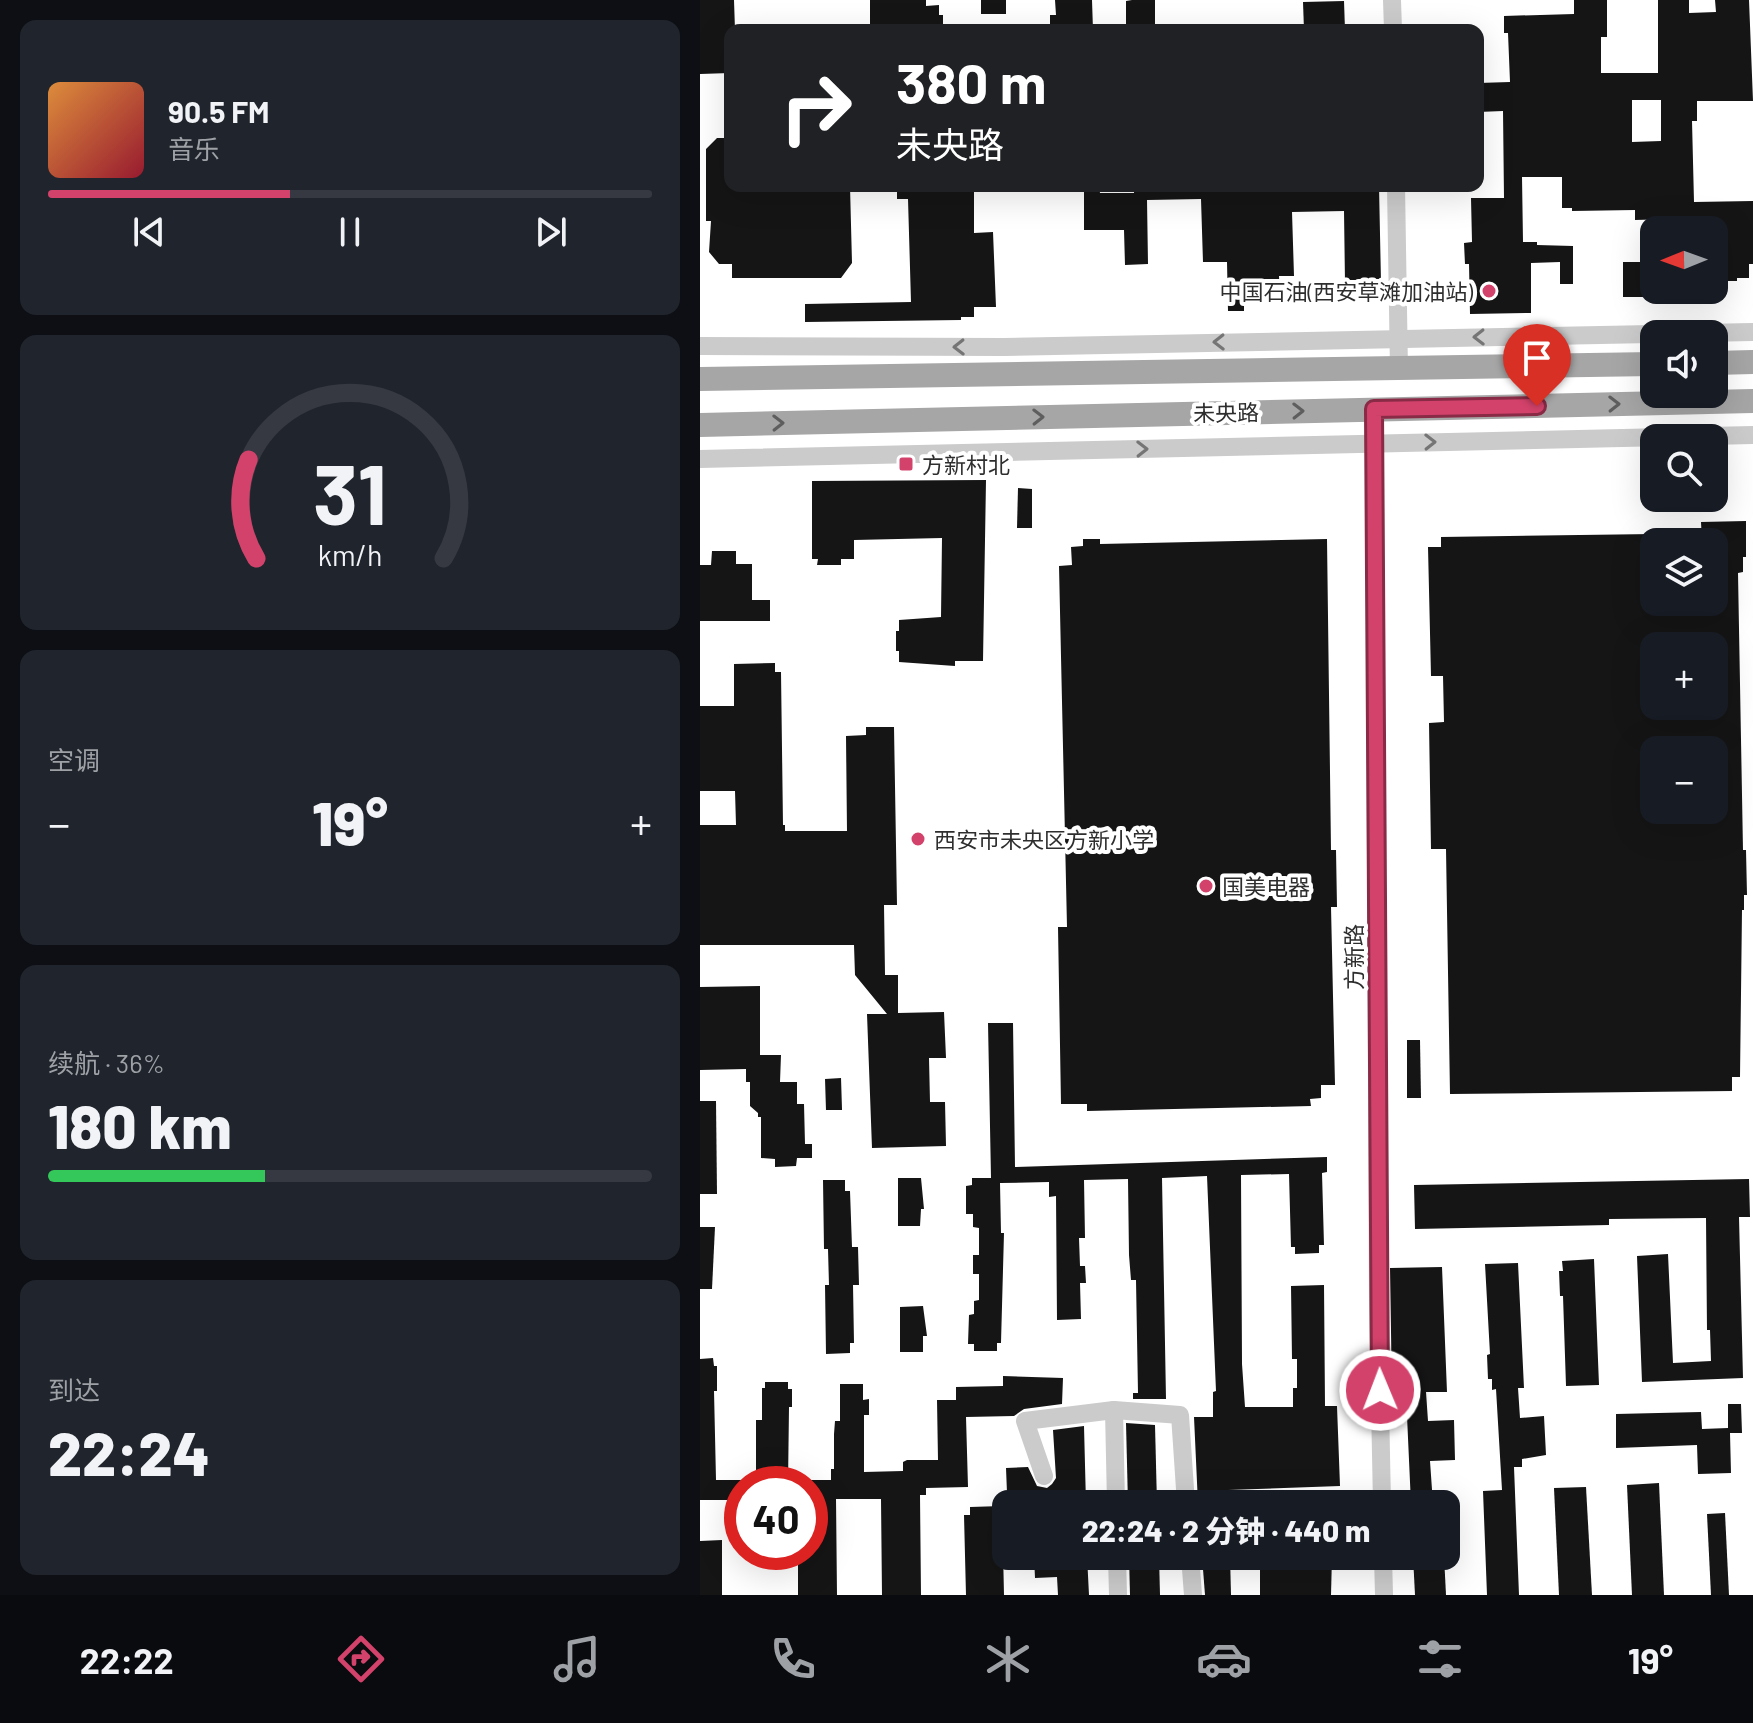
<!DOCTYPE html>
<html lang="zh">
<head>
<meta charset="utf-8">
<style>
  :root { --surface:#171b24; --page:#20242c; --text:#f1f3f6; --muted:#9ea1a6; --line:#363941; --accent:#d3426b }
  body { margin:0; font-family:Barlow,"Noto Sans SC",sans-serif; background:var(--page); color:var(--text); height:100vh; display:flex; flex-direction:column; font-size:30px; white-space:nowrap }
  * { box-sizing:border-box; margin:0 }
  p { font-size:26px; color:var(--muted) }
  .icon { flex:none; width:44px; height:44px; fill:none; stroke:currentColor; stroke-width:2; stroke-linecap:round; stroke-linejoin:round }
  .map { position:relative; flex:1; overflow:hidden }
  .sheet { display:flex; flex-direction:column; gap:20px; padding:20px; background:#0d0f14; width:700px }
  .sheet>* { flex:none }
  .top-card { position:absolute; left:24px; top:24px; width:760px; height:168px; border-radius:16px; box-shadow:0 8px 32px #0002; background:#202124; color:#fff; overflow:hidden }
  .needle { width:52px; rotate:269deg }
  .tools { position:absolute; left:940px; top:216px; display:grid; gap:16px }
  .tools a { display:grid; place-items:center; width:88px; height:88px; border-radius:16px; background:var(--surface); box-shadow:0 8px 32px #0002; font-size:40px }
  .speed { position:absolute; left:24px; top:1466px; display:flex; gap:16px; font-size:40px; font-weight:700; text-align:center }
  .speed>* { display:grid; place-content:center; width:104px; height:104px; border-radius:50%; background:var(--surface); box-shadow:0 8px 32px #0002; line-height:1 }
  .speed .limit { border:12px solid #d22; background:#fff; color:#111 }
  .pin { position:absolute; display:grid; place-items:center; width:68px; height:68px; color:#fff; margin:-82px -34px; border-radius:50% 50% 50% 0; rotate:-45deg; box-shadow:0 0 8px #0007 }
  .pin .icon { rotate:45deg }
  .me { position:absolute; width:88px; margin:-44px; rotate:359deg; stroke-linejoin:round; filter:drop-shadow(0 0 6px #0008) }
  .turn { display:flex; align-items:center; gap:28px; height:168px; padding:0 40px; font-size:36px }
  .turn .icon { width:104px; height:104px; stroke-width:2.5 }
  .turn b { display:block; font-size:56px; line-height:68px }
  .big { font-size:60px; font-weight:800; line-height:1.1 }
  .sheet .tile { flex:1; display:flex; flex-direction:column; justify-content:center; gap:12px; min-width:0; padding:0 28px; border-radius:16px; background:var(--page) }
  .sheet .dial { align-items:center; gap:0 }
  .dial svg { height:208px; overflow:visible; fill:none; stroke:var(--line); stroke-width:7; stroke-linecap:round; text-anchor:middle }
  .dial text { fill:var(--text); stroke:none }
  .song { display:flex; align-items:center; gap:24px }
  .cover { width:96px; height:96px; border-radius:12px; background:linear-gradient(135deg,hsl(30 70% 55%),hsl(350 70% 35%)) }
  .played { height:8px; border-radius:4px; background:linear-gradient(90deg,var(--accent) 40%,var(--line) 40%) }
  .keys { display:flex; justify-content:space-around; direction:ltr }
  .heat { display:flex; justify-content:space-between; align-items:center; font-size:44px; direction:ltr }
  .charge { height:12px; border-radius:6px; background:linear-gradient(90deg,#34c759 36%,var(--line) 0) }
  .trip { position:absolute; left:292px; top:1490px; width:468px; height:80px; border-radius:16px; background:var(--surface); box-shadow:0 8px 32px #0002; font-weight:800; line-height:80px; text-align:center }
  .dock { display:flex; height:128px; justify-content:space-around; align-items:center; background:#090b0e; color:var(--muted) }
  .dock .icon { width:56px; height:56px }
  .dock .on { color:var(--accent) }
  .dock b { font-size:36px; color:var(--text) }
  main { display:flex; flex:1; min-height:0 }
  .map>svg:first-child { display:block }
  .building { fill:#151515; fill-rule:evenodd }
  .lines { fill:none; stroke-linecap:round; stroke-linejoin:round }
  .minor { stroke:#cbcbcb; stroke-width:18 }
  .major { stroke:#a6a6a6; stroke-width:24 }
  .oneway { stroke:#757575 }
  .oneway2 { stroke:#5e5e5e }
  .route-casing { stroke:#892b46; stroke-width:20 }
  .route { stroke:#d3426b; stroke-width:14 }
  .poi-dot { fill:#d3426b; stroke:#fff; stroke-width:3 }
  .labels { text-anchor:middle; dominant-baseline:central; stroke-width:8; stroke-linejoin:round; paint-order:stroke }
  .poi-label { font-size:22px; fill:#2e2e2e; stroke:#fff; text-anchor:start }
  .street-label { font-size:22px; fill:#2e2e2e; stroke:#fff }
</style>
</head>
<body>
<main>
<section class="sheet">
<div class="tile">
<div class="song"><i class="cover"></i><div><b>90.5 FM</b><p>音乐</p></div></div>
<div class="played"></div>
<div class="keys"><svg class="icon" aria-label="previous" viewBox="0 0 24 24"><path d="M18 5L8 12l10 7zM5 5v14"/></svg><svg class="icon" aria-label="pause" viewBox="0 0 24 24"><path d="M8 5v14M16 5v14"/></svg><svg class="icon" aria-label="next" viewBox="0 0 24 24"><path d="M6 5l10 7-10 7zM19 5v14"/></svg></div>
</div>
<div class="tile dial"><svg viewBox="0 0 100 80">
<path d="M14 69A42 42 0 1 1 86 69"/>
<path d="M14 69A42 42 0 0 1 11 31" stroke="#d3426b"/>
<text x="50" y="56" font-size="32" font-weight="700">31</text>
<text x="50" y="72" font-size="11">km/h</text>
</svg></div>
<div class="tile"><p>空调</p>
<div class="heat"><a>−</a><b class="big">19°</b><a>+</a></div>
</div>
<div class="tile"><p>续航 · 36%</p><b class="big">180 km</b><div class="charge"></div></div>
<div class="tile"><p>到达</p><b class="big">22:24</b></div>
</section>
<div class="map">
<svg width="1053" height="1595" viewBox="0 0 1053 1595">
  <rect width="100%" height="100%" fill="#fff"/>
  <!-- building -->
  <g class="building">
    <polygon points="0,0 34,0 35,30 30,30 30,73 0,74"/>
    <polygon points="170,0 226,0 226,6 239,5 239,15 243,15 243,30 170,30"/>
    <rect x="281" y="0" width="25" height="14"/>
    <polygon points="355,0 392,0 393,30 350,30 350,15 356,15"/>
    <polygon points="432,0 455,0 455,30 426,30 426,1"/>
    <path d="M874,0H907V37H901V73H958V0H989V13L1016,12L1015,0H1049L1053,101H997V121H992L994,202L1053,201V264H1049V278H1037V281H1014V230H972V219L935,220V210L872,211V208H862V177H822L823,242H837V245L873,246V284H860V262L831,263V313L770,314L769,264H765L764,243L772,242L771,198H804L803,111L778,112V83L810,82L808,33H804V16L874,14ZM932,100H961V141L932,142Z"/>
    <polygon points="644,1 645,30 604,30 603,2"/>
    <polygon points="17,138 30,138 30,186 150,186 152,263 141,278 32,278 32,264 19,264 9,252 11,221 6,221 6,149"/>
    <polygon points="197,186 274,186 274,233 293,232 296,307 274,307 274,317 261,317 261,320 105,322 105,304 211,302 208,199 197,199"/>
    <polygon points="434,186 679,186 681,282 645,283 644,211 592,212 594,276 579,276 580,300 544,301 544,311 528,311 527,262 503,262 501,199 447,200 448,264 425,265 424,230 384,230 384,188 399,188 400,193 434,193"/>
    <rect x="923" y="262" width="31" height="35"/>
    <polygon points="286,480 283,661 255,661 255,666 199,662 199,651 196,651 196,631 199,631 199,620 241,617 242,538 154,540 154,559 141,559 141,565 117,565 118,559 112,559 112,481"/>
    <polygon points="318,488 332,489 332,528 317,528"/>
    <path d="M1046,521V557H1043V572L1038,573L1043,850H1046L1047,895H1044V910H1042L1040,1077H1032V1091L750,1094L746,849H731L729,723L744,722L743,676H731L728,547H741V537L954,534V602H1014V542H1002L1001,522ZM954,646H1014V706H954ZM954,750H1014V810H954Z"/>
    <polygon points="383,539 400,539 400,544 627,539 631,850 636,850 637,907 631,907 635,1085 621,1085 621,1098 610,1099 611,1106 387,1111 387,1104 361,1104 358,927 367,927 359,566 372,565 371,547 383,546"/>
    <polygon points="12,551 36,551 36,564 52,564 52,600 70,600 70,621 0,621 0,565 11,565"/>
    <polygon points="75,663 75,672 81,672 83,825 85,825 85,831 147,831 146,736 166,735 166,727 194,727 197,905 184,905 185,975 198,975 198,1013 244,1012 246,1058 229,1058 230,1102 245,1102 246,1146 172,1148 167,1014 187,1014 155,975 154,945 0,945 0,825 36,825 35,791 0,791 0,706 34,706 34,664"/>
    <polygon points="60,986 60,1055 81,1055 80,1082 97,1082 97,1104 104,1104 105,1144 112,1144 112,1158 97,1158 96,1166 75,1167 75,1159 61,1158 61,1117 58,1117 58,1113 50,1106 50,1082 46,1082 46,1069 0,1070 0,987"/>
    <polygon points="288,1023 313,1023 315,1167 627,1157 627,1172 622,1173 624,1245 619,1245 619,1253 595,1254 595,1247 591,1247 589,1174 541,1175 542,1364 545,1407 593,1407 593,1388 597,1388 597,1359 592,1359 591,1286 624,1285 625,1406 637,1406 640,1486 528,1490 528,1504 498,1504 494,1417 513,1417 513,1392 516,1391 507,1176 462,1178 466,1399 433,1399 433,1393 438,1393 436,1280 431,1280 429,1255 428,1179 384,1180 385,1238 379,1238 380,1266 385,1266 386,1283 380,1283 381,1319 357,1320 356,1196 349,1197 349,1182 300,1183 301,1233 304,1233 301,1343 297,1343 297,1351 274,1351 274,1344 268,1344 269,1315 274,1314 274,1301 279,1300 279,1274 273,1274 273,1255 279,1255 279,1228 273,1227 273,1214 266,1214 266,1186 272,1185 272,1178 291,1178"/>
    <polygon points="707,1040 720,1040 721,1098 707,1098"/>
    <polygon points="141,1078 142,1110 126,1110 125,1079"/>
    <polygon points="0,1101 16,1101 17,1194 0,1194"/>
    <polygon points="198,1178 221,1178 224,1209 221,1209 220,1226 198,1226"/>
    <polygon points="1049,1179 1050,1217 1039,1217 1043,1378 942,1382 937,1256 968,1254 973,1363 1011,1361 1010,1330 1007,1330 1006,1218 909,1219 909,1225 715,1229 714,1185"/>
    <polygon points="123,1180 145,1180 145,1191 150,1191 152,1247 158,1247 159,1285 153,1285 154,1343 150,1343 150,1353 126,1354 125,1285 129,1285 128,1249 124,1249"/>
    <polygon points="0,1227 15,1227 12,1289 0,1289"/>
    <polygon points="894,1259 899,1385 866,1386 863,1296 860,1296 859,1271 863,1271 862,1261"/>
    <polygon points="818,1263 824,1388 818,1388 820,1418 844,1416 846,1455 822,1459 822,1467 814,1467 819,1595 787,1595 783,1491 802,1490 796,1389 792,1390 792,1379 788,1379 787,1355 790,1354 785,1264"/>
    <polygon points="742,1267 747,1392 726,1392 728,1421 754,1420 755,1460 730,1461 733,1504 711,1504 706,1394 692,1395 690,1268"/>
    <polygon points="223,1306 227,1336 223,1336 223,1352 200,1352 200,1307"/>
    <polygon points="13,1358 14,1366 17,1366 17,1391 14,1391 16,1480 42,1480 42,1500 0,1500 0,1359"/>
    <polygon points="303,1376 363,1378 362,1404 324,1409 314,1416 266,1417 268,1487 226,1488 226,1495 220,1495 221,1595 182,1595 181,1499 136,1499 137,1595 98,1595 98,1560 105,1560 105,1552 110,1552 110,1480 131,1480 131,1469 134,1469 134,1434 135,1421 140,1421 140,1384 163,1384 163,1400 169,1399 169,1415 164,1415 164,1472 203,1471 203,1462 207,1460 238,1460 237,1400 256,1400 256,1387 303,1386"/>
    <polygon points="65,1382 88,1382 88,1389 92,1389 92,1407 89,1407 88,1484 56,1484 56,1420 62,1420 62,1388 65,1388"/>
    <polygon points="1028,1404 1041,1404 1042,1433 1030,1433 1031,1473 998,1474 997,1445 916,1448 916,1414 1001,1412 1002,1429 1028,1428"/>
    <polygon points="426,1423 455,1425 457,1504 428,1504"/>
    <polygon points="384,1426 386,1504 331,1504 330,1492 307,1493 306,1468 328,1467 337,1486 347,1488 352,1484 356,1478 353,1430"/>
    <polygon points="959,1483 964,1595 932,1595 927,1485"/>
    <polygon points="886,1487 892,1595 859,1595 854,1488"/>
    <polygon points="302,1506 304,1595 266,1595 264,1515 270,1515 270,1507"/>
    <polygon points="1025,1513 1029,1595 1011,1595 1007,1514"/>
    <polygon points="22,1540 22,1595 0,1595 0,1541"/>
    <polygon points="334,1556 387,1556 389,1595 358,1595 357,1577 335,1578"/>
    <polygon points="429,1556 459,1556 460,1595 430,1595"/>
    <polygon points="502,1556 530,1556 531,1595 505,1595"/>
    <polygon points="563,1556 632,1556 631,1595 560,1595 560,1558"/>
    <polygon points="713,1556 744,1556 746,1595 715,1595"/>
  </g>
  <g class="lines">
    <!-- minor -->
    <g class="minor">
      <polyline points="692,0 693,30"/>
      <polyline points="696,186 699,370"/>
      <polyline points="0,346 304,347 1053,332"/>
      <polyline points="674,409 678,1305 682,1504"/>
      <polyline points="0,459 1053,435"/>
      <polyline points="414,1410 480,1415 486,1504"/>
      <polyline points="344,1476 325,1421 414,1410 416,1504"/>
      <polyline points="417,1556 418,1595"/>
      <polyline points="490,1556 493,1595"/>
      <polyline points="683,1556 684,1595"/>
    </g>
    <!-- major -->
    <g class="major">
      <polyline points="1014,363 1053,362"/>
      <polyline points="0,379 954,364"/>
      <polyline points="0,425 1053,401"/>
    </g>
  </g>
  <!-- one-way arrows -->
  <defs><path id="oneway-chevron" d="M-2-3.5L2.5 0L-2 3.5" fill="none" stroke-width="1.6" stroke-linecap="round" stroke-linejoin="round" transform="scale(2)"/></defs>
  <g class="oneway">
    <use href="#oneway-chevron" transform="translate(779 337) rotate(179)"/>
    <use href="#oneway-chevron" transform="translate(519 342) rotate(179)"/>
    <use href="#oneway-chevron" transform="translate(259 347) rotate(179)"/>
    <use href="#oneway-chevron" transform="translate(730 442) rotate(-1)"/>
    <use href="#oneway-chevron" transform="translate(442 449) rotate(-1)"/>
  </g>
  <g class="oneway2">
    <use href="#oneway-chevron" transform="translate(914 404) rotate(-1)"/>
    <use href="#oneway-chevron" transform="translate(598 411) rotate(-1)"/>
    <use href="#oneway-chevron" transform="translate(338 417) rotate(-1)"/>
    <use href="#oneway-chevron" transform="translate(78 423) rotate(-1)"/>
  </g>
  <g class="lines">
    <defs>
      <polyline id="route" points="680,1390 674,409 837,406"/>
    </defs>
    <!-- route casing -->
    <use href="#route" class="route-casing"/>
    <!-- route -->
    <use href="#route" class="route"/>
  </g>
  <!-- markers -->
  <g class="poi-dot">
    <circle cx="789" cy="291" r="8"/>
    <rect x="198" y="456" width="16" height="16" rx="4"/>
    <circle cx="218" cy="839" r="8"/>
    <circle cx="506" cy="886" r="8"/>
  </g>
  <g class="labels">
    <!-- poi labels -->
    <g class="poi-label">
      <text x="773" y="291" text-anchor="end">中国石油(西安草滩加油站)</text>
      <text x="222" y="464">方新村北</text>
      <text x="234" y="839">西安市未央区方新小学</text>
      <text x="522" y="886">国美电器</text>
    </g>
    <!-- street labels -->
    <g class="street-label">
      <text transform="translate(526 412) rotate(-1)">未央路</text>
      <text transform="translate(653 957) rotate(-90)">方新路</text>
    </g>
  </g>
</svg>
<div class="tools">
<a><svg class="needle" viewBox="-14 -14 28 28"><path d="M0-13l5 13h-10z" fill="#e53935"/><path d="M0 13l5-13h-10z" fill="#9ea1a6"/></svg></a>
<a><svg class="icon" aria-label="sound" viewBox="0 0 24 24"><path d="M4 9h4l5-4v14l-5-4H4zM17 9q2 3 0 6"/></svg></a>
<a><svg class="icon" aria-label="search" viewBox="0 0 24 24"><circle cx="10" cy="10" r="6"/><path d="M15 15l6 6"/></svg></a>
<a><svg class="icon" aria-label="layers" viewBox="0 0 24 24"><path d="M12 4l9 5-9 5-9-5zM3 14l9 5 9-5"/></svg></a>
<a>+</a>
<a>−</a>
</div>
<div class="speed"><div class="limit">40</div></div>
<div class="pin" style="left:837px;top:406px;background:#d93025"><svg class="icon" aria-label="arrive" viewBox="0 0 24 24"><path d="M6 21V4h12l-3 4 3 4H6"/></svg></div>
<svg class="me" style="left:680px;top:1390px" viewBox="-20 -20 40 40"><circle r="17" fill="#d3426b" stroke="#fff" stroke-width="3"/><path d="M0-11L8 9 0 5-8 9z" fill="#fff"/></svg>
<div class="trip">22:24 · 2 分钟 · 440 m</div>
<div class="top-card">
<div class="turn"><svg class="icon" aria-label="right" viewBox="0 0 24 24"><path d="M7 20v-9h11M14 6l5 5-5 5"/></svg><div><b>380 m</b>未央路</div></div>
</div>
</div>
</main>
<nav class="dock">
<b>22:22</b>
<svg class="icon on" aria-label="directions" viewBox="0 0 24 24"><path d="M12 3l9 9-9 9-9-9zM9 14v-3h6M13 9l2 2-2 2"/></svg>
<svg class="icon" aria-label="music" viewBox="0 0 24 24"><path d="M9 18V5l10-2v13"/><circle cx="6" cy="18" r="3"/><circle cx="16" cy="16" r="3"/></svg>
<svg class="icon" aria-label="phone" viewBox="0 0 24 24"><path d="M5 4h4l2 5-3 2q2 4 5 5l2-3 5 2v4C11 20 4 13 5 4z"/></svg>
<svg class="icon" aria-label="climate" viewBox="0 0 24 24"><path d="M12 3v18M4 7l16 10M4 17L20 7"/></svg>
<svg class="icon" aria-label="car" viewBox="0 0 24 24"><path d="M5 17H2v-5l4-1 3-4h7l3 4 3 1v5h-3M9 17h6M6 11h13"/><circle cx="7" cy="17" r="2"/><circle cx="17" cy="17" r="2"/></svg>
<svg class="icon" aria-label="filters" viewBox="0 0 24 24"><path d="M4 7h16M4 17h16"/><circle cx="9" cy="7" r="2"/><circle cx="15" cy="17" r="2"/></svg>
<b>19°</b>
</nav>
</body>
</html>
